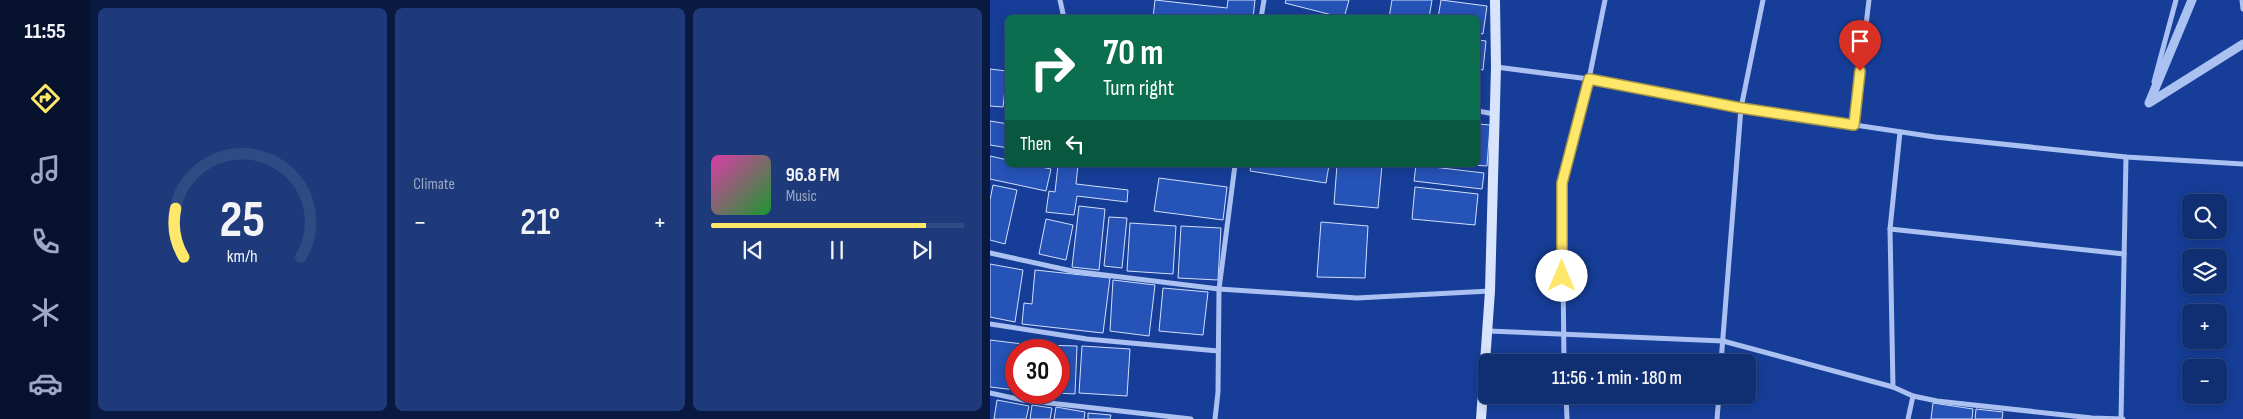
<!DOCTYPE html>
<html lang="en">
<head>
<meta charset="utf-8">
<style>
  :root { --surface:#102e72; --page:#1e3a7a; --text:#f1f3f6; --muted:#9ca8c4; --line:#304a84; --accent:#ffe76a }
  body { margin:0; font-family:"Sofia Sans Condensed",sans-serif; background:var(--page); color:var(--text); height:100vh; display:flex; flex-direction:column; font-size:19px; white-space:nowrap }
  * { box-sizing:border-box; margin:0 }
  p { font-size:16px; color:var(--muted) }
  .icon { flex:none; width:28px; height:28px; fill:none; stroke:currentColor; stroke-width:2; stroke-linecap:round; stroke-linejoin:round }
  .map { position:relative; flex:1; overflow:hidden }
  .details { display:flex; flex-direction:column; gap:8px; padding:8px; background:#09193f; width:900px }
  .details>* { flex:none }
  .top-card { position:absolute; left:15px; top:15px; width:475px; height:152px; border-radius:8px; box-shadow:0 2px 12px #0003,0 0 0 1px var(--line); background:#0b6e4f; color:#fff; overflow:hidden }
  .controls { position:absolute; left:1192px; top:194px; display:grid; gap:10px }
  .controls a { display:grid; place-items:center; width:45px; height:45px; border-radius:8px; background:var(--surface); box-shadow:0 2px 12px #0003,0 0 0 1px var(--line); font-size:25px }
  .speed { position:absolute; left:15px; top:339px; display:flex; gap:10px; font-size:25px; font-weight:700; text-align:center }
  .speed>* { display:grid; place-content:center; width:65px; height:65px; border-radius:50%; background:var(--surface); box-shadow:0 2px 12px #0003,0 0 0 1px var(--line); line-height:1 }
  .speed .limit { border:8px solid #d22; background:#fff; color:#111 }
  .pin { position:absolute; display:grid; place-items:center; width:42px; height:42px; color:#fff; margin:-51px -21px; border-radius:50% 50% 50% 0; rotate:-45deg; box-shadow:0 0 5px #0007 }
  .pin .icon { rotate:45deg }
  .me { position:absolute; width:55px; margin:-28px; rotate:0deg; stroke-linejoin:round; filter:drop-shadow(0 0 4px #0008) }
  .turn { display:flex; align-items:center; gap:18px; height:105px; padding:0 15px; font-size:22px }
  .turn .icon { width:65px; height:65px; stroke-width:2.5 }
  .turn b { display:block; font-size:35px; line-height:42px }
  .then { display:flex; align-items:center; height:48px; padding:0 15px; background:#0003; gap:10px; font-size:19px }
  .big { font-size:38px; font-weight:600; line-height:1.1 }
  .details .tile { flex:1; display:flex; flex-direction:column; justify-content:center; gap:8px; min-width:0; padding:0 18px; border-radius:8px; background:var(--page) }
  .details .dial { align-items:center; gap:0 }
  .dial svg { height:130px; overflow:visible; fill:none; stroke:var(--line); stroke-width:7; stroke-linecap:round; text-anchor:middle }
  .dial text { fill:var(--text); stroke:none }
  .song { display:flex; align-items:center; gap:15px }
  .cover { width:60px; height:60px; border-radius:8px; background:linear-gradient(135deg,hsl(320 70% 55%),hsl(130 70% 35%)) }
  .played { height:5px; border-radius:2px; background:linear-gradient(90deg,var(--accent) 85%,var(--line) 85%) }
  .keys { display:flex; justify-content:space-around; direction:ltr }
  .heat { display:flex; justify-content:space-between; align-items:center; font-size:28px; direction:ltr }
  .details .tiles { flex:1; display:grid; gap:8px; grid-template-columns:repeat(3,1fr) }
  .trip { position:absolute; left:488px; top:354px; width:278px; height:50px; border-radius:8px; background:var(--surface); box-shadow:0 2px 12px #0003,0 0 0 1px var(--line); font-weight:600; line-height:50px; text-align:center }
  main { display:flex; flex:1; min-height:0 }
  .tabs { display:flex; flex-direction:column; width:90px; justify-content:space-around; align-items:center; background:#06122e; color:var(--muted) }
  .tabs .icon { width:35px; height:35px }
  .tabs .selected { color:var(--accent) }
  .tabs b { font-size:22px; color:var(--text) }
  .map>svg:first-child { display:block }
  .building { fill:#2553b7; stroke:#d1dffc }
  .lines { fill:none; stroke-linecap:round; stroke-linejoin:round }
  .minor { stroke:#aac1f2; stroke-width:5 }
  .tertiary { stroke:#aac1f2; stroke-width:9 }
  .secondary { stroke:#d8e3fc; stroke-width:10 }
  .route-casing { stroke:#a69645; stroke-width:12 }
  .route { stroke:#ffe76a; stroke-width:9 }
</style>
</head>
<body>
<main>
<nav class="tabs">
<b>11:55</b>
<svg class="icon selected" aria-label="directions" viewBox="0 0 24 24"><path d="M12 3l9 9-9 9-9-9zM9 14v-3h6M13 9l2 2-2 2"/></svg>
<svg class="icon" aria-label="music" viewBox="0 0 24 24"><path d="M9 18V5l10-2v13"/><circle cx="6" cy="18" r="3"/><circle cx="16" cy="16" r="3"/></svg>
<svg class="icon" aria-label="phone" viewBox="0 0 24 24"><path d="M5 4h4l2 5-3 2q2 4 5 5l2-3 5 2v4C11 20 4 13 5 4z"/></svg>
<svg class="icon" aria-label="climate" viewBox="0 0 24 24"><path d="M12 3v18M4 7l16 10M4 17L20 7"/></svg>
<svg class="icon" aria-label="car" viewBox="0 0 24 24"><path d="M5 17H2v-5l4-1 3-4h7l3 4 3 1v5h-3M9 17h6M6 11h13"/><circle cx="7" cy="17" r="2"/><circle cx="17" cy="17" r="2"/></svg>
</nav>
<section class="details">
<div class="tiles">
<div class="tile dial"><svg viewBox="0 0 100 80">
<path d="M14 69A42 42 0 1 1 86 69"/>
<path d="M14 69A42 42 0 0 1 9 39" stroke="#ffe76a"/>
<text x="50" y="56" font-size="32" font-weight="700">25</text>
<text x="50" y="72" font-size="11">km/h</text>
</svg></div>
<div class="tile"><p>Climate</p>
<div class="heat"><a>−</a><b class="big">21°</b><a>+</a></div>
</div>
<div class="tile">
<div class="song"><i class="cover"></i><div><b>96.8 FM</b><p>Music</p></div></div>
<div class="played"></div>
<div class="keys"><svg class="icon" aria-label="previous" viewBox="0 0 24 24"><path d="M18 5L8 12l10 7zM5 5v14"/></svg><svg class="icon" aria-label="pause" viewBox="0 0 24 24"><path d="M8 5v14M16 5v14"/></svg><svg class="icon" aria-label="next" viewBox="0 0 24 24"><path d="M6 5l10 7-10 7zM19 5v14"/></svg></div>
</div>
</div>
</section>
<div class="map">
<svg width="1253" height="419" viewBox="0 0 1253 419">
  <rect width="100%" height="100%" fill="#163e98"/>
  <!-- building -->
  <g class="building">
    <polygon points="165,0 237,8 238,0 265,0 263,18 163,18"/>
    <polygon points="296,0 359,0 354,18 295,3"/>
    <polygon points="402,0 442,0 439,18 399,18"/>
    <polygon points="451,0 497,6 493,34 488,33 488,18 448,18"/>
    <polygon points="488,40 496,41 493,70 488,69"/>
    <polygon points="0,69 17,71 13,107 0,106"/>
    <polygon points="0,121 18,124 18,148 0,145"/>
    <polygon points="488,124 500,125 497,166 481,165 488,165"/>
    <polygon points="0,156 18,160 18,165 41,165 61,169 56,191 0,179"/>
    <polygon points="68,165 88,165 86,184 138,190 137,202 87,196 84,215 56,212 59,191 65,192"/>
    <polygon points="261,165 339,165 336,183 260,171"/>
    <polygon points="347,165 392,165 388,208 344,204"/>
    <polygon points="426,165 494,173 492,189 424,181"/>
    <polygon points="169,178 237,187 233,220 164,211"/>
    <polygon points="3,185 27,190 15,244 0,240 0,200"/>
    <polygon points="425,187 488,194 485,225 422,219"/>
    <polygon points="89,206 115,209 109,270 82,267"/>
    <polygon points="119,217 137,218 132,268 114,266"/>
    <polygon points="56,219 83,225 76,260 49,254"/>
    <polygon points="331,222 378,226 375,278 327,277"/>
    <polygon points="140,223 186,226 183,274 137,271"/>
    <polygon points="191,226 231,228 228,280 188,278"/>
    <polygon points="0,264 33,270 25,322 0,317"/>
    <polygon points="45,270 120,278 113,333 32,324 34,303 42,304"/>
    <polygon points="123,280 165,285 159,336 120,331"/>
    <polygon points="173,288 218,292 213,335 169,331"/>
    <polygon points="0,340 49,346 48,350 26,350 26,390 0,387"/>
    <polygon points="51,345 87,346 85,394 49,392 69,392 69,350 51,350"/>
    <polygon points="92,346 140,349 137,396 89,393"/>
    <polygon points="7,400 39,406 36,419 4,419"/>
    <polygon points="943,403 983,409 982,419 941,419"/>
    <polygon points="42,405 62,408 60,419 40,419"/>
    <polygon points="66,407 95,412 94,419 64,419"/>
    <polygon points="986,409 1013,412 1012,419 985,419"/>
    <polygon points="98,413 121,415 120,419 98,419"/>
  </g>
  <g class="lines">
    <!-- minor -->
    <g class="minor">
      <polyline points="70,0 74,18"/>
      <polyline points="1252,0 1253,9"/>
      <polyline points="271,18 274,0"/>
      <polyline points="506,67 599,79 751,108 945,137 1136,157 1253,164"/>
      <polyline points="1164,82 1186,0"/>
      <polyline points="488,111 504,114"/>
      <polyline points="864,125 879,0"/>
      <polyline points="900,229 1134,254"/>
      <polyline points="0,253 82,271 229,289 367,298 500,291"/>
      <polyline points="0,324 97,339 228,351"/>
      <polyline points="498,331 733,341 903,387 923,396 947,401 1102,418 1133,419"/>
      <polyline points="574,362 572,183 599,79 615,0"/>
      <polyline points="731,362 751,108 773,0"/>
      <polyline points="903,387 900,229 910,132"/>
      <polyline points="0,393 33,400 201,419"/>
      <polyline points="576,395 577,419"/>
      <polyline points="225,419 228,392 229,289 245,165"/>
      <polyline points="727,419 729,395"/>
      <polyline points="918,419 923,396"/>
      <polyline points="1131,419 1136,157"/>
    </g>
    <!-- tertiary -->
    <polyline class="tertiary" points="1202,0 1159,103 1253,44"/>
    <!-- secondary -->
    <polyline class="secondary" points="491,419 500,291 506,67 505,0"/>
  </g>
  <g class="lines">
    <defs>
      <polyline id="route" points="572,276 572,183 599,79 751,108 864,125 870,71"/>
    </defs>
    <!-- route casing -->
    <use href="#route" class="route-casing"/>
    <!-- route -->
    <use href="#route" class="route"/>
  </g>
</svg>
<div class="controls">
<a><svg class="icon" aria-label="search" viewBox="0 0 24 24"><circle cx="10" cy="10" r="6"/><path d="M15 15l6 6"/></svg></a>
<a><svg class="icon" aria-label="layers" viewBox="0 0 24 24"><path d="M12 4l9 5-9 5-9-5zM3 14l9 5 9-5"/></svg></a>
<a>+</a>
<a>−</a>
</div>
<div class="speed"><div class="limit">30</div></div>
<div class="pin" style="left:870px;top:71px;background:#d93025"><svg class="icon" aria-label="arrive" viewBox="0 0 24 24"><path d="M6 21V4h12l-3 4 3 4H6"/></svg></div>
<svg class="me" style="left:572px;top:276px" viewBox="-20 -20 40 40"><circle r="19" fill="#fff"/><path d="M0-13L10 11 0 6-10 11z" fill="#ffe76a"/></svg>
<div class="trip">11:56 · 1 min · 180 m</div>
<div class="top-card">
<div class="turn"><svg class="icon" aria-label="right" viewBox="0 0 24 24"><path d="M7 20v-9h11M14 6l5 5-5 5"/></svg><div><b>70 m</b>Turn right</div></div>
<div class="then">Then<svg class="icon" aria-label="left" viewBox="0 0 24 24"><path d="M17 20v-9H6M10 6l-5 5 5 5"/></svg></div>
</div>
</div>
</main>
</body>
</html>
